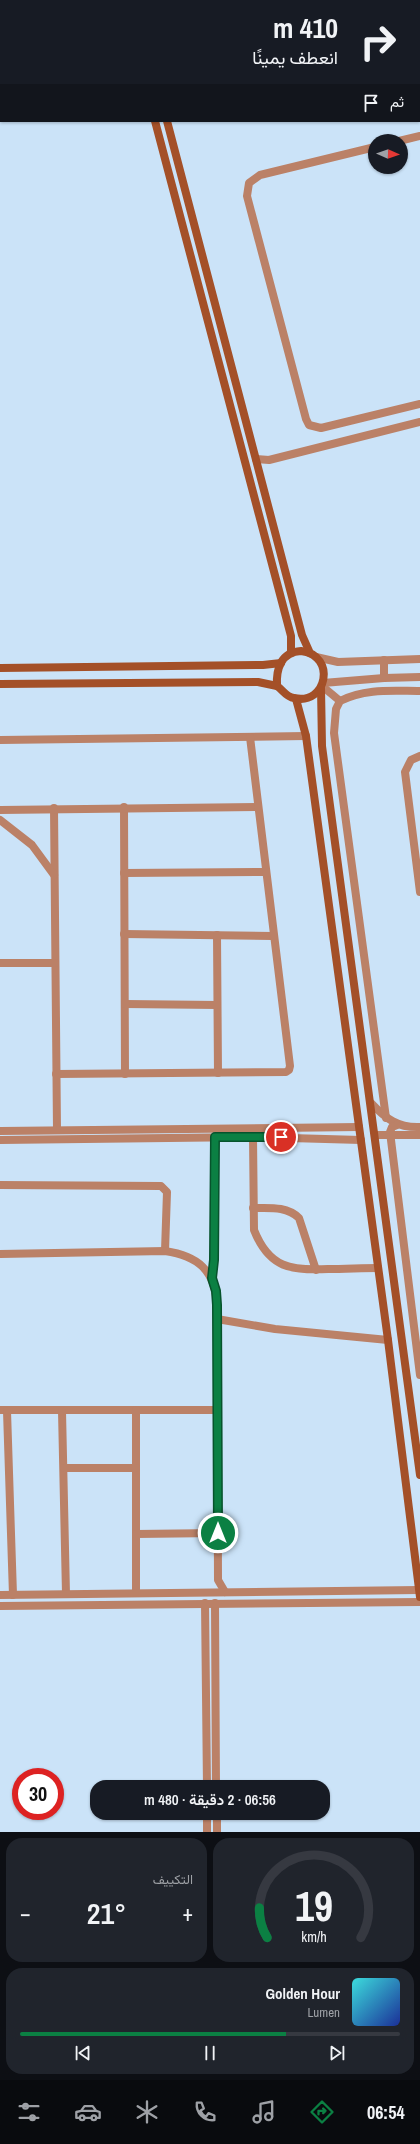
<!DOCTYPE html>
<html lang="ar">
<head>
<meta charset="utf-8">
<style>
  :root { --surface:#171b24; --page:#20242c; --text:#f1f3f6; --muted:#9ea1a6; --line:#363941; --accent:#0b8043 }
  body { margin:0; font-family:"Archivo Narrow",Vazirmatn,sans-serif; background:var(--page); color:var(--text); direction:rtl; height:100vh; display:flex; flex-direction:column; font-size:15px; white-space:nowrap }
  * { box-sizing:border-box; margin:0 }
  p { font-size:13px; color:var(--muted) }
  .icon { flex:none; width:22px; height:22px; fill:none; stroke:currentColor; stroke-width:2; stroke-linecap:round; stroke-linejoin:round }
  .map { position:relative; height:1832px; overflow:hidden; direction:ltr }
  .details { display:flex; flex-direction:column; gap:6px; padding:6px; background:#0d0f14; flex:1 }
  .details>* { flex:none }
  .top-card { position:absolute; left:0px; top:0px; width:420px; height:122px; box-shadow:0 1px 3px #0004; direction:rtl; background:#171b24; color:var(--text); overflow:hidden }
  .needle { width:26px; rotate:92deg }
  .fabs { position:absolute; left:368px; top:134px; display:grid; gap:8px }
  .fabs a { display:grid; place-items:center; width:40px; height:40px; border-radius:50%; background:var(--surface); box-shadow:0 1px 3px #0004; font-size:20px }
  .speed { position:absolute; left:12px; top:1768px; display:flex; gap:8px; font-size:20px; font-weight:700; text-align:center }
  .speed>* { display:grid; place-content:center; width:52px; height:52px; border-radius:50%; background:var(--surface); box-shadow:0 1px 3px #0004; line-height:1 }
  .speed .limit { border:6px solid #d22; background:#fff; color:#111 }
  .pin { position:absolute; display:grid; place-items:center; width:34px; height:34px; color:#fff; margin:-17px; border:2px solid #fff; border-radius:50%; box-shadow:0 1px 4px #0007 }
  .me { position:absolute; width:44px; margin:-22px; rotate:0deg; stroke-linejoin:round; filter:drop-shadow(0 0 3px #0008) }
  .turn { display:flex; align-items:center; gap:14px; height:84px; padding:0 16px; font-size:18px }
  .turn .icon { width:52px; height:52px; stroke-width:2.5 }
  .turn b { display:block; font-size:28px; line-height:34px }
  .then { display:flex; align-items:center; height:38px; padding:0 16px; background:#0003; gap:8px; font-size:15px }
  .big { font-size:30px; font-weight:600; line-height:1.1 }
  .details .tile { flex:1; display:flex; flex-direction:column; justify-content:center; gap:6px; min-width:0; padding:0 14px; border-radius:16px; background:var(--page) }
  .details .dial { align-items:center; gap:0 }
  .dial svg { height:104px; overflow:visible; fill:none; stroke:var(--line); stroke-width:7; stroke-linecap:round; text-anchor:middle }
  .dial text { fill:var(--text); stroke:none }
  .song { display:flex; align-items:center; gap:12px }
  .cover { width:48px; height:48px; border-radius:6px; background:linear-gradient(135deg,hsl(180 70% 55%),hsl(230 70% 35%)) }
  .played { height:4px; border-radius:2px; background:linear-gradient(90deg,var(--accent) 70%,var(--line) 70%) }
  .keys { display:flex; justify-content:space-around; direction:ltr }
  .heat { display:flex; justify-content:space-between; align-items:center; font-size:22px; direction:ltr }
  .details .tiles { flex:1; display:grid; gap:6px; grid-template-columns:1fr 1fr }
  .tile:last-child { grid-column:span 2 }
  .trip { position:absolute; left:90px; top:1780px; width:240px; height:40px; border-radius:16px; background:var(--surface); box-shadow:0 1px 3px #0004; font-weight:600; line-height:40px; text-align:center; direction:rtl }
  .dock { display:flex; height:64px; justify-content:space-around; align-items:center; background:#090b0e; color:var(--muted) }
  .dock .icon { width:28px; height:28px }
  .dock .selected { color:var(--accent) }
  .dock b { font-size:18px; color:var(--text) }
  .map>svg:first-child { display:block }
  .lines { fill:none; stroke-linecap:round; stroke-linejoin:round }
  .street { stroke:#bb8167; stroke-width:8 }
  .secondary { stroke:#a45028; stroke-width:8 }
  .route-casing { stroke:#07532c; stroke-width:10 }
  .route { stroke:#0b8043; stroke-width:7 }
</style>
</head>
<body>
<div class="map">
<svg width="420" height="1832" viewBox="0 0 420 1832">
  <rect width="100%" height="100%" fill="#cbe3f8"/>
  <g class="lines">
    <!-- street -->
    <g class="street">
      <polyline points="399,141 420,136"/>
      <polyline points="375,147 260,175 249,183 247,196 306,419 309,425 321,428 420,404"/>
      <polyline points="256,459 269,460 420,422"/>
      <polyline points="316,657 338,662 420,659"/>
      <polyline points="384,660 384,678"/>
      <polyline points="323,683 384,678 420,677"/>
      <polyline points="322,686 340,701"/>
      <polyline points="0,740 306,736"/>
      <polyline points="420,756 411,760 405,772 420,892"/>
      <polyline points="124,807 125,1074"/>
      <polyline points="54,808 57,1130"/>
      <polyline points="0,810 257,807"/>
      <polyline points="0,820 32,845 54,875"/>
      <polyline points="124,873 266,872"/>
      <polyline points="124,934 273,936"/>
      <polyline points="217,935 218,1073"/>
      <polyline points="0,963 55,963"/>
      <polyline points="125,1004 217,1005"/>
      <polyline points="56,1074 286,1072 289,1070 290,1066 250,737"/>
      <path d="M371,1103C386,1119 398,1128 420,1127"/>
      <path d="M386,1118L334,733L336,709L340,701C365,688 393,691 420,691"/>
      <polyline points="397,1125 392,1127 390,1132 420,1375"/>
      <polyline points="0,1131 359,1127"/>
      <polyline points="376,1135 420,1135"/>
      <path d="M253,1137L254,1230C269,1268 291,1271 328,1269C345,1269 362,1268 378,1268"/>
      <polyline points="0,1140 253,1137 361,1140"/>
      <polyline points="0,1185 161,1186 167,1192 165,1251"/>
      <path d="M253,1208C270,1208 287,1206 299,1218L316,1270"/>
      <path d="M0,1254L165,1251C198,1256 215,1270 217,1305L218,1580L225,1592"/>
      <polyline points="212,1278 214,1260 215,1137"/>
      <polyline points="217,1319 275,1329 388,1340"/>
      <polyline points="0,1410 217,1410"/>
      <polyline points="136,1410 136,1593"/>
      <polyline points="7,1411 13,1595"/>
      <polyline points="62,1411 66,1594"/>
      <polyline points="64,1468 136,1468"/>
      <polyline points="136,1534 218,1533"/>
      <polyline points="0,1595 419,1590"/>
      <polyline points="205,1603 207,1787"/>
      <polyline points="215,1603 216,1787"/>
      <polyline points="0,1606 420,1602"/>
      <polyline points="207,1813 207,1832"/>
      <polyline points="217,1813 217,1832"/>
    </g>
    <!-- secondary -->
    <g class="secondary">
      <polyline points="122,0 122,1"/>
      <polyline points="135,0 135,1"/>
      <polyline points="155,121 291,636 291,653"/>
      <polyline points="167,121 302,635 310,653"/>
      <path d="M301,651C337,655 327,706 294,698C286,697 283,690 277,686C276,669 281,652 301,651Z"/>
      <polyline points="0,668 263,665 281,663"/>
      <polyline points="0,684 258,682 277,686"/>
      <polyline points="321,688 322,746 420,1475"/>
      <polyline points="296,699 306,736 388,1340 420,1597"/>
    </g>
  </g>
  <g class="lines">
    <defs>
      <polyline id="route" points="218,1533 217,1305 216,1291 212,1278 214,1260 215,1137 281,1137"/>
    </defs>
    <!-- route casing -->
    <use href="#route" class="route-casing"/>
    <!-- route -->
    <use href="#route" class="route"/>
  </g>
</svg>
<div class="fabs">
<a><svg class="needle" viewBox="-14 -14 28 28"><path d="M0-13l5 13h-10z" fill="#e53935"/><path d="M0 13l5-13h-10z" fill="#9ea1a6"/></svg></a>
</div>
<div class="speed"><div class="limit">30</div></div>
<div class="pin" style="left:281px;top:1137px;background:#d93025"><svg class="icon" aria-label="arrive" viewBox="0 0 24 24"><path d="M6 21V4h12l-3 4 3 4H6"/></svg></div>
<svg class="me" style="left:218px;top:1533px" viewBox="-20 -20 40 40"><circle r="17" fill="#0b8043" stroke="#fff" stroke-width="3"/><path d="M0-11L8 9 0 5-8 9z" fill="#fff"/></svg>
<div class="trip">06:56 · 2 دقيقة · 480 m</div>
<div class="top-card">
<div class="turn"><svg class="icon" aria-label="right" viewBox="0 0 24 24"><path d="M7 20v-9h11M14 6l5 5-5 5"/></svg><div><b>410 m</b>انعطف يمينًا</div></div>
<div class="then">ثم<svg class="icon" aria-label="arrive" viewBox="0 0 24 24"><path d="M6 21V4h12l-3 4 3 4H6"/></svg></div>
</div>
</div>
<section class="details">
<div class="tiles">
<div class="tile dial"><svg viewBox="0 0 100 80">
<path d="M14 69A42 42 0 1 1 86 69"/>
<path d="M14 69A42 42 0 0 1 8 46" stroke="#0b8043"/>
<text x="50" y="56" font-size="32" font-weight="700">19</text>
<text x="50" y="72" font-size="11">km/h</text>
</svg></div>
<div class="tile"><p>التكييف</p>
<div class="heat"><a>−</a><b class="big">21°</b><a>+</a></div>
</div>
<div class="tile">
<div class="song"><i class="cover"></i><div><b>Golden Hour</b><p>Lumen</p></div></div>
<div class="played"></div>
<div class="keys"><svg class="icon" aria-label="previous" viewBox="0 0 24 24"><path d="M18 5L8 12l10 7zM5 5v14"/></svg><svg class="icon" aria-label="pause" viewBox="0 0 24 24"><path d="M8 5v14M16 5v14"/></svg><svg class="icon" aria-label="next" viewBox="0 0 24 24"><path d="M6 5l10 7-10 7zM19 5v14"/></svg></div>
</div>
</div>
</section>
<nav class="dock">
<b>06:54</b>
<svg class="icon selected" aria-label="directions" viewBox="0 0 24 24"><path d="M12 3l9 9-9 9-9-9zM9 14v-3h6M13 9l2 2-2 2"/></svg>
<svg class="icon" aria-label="music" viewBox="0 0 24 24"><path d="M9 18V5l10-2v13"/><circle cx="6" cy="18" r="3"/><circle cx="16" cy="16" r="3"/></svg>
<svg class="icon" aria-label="phone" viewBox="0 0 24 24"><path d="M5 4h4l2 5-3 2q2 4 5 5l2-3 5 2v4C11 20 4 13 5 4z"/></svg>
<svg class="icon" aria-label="climate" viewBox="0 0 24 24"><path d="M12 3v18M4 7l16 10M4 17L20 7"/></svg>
<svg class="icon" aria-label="car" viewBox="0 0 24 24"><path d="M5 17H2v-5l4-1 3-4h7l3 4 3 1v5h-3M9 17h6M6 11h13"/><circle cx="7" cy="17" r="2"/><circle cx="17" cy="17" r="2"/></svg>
<svg class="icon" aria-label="filters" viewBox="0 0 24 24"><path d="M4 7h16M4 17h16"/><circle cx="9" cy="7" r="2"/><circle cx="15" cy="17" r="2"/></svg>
</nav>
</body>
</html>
